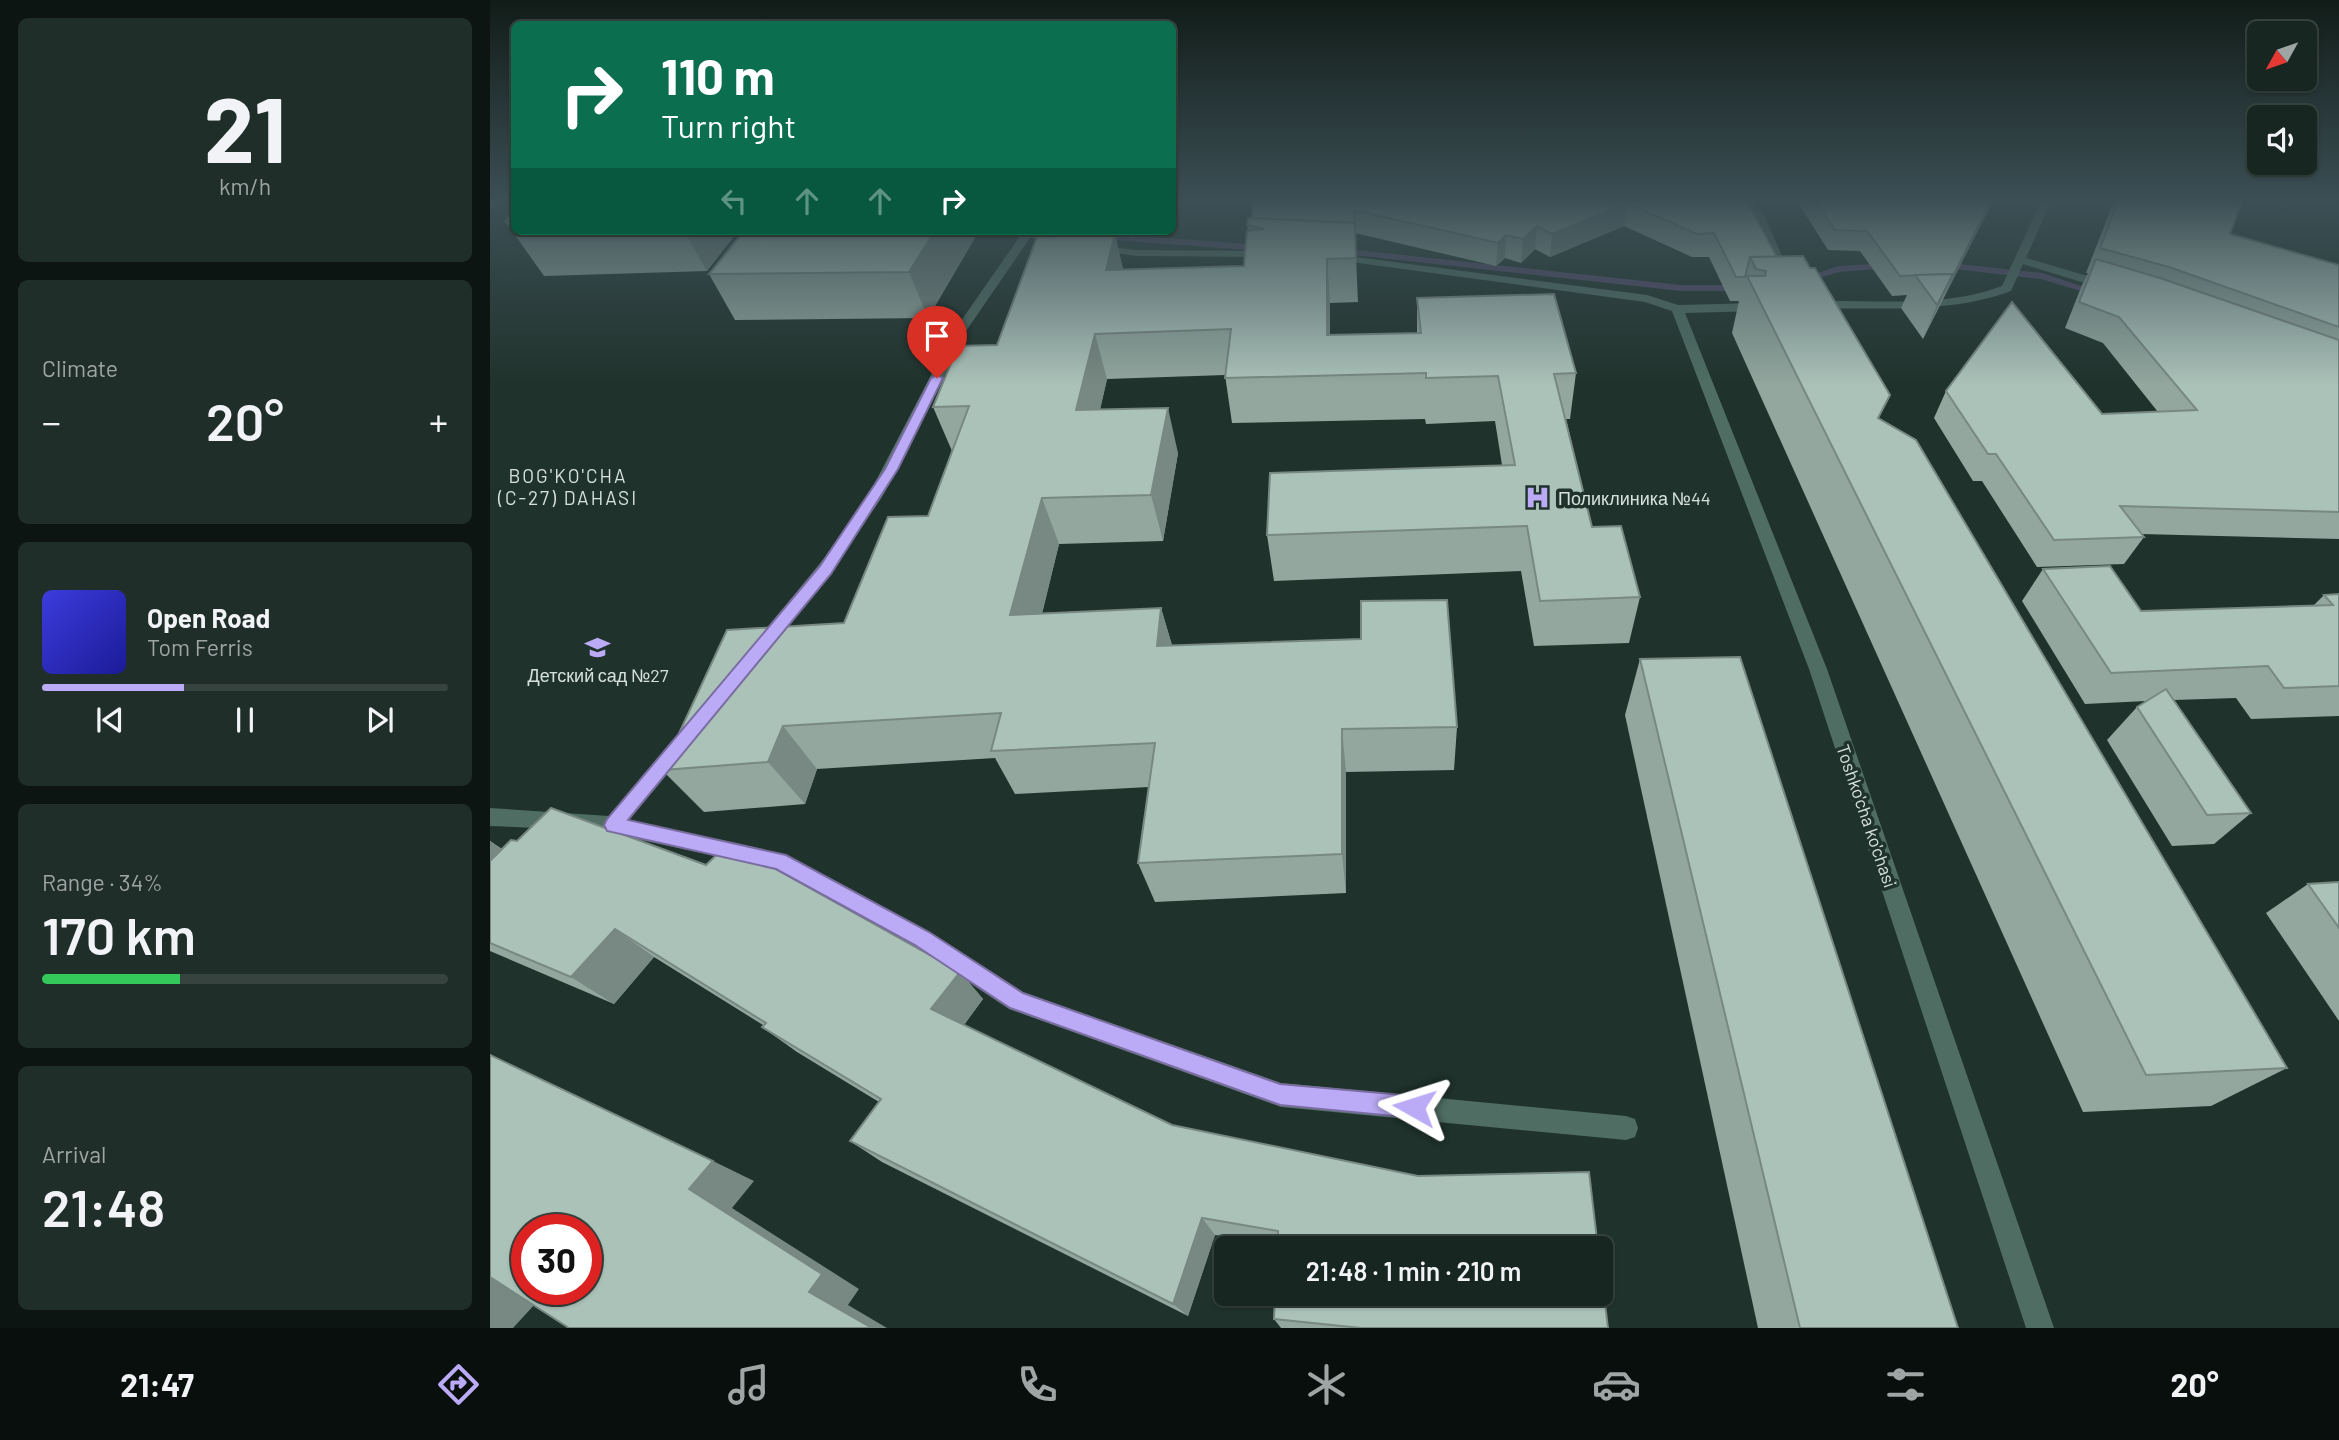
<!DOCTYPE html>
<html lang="en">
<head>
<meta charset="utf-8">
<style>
  :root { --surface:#172620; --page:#202e29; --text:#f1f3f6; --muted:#9ea5a5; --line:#36433e; --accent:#bbaaf6 }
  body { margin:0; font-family:Barlow,sans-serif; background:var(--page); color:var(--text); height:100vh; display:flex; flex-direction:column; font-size:26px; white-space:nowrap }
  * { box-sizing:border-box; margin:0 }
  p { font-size:23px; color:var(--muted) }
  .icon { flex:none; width:38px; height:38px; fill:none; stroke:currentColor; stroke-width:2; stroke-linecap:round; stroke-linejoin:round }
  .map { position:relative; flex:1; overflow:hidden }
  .side { display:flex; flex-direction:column; gap:18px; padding:18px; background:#0d1512; width:490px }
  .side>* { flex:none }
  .guide { position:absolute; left:21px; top:21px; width:665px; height:214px; border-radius:10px; box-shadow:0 2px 5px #0004,0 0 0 2px var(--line); background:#0b6e4f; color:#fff; overflow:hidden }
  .needle { width:46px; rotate:230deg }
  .tools { position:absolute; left:1757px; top:21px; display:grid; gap:14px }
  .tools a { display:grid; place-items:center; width:70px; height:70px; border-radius:10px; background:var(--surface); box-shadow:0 2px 5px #0004,0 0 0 2px var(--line); font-size:35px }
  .speed { position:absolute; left:21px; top:1214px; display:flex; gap:14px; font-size:35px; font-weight:700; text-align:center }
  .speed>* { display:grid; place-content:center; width:91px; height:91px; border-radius:50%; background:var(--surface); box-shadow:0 2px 5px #0004,0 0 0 2px var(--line); line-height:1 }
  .speed .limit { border:10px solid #d22; background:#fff; color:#111 }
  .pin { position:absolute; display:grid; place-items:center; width:60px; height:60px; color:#fff; margin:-72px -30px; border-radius:50% 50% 50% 0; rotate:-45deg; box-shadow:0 0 7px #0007 }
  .pin .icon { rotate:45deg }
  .me { position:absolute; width:77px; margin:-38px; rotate:276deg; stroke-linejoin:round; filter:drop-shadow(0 0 5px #0008) }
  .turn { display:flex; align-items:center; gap:24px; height:147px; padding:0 35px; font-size:32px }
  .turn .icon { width:91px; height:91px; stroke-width:2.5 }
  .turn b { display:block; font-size:49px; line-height:60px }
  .lanes { display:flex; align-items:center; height:66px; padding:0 35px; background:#0003; justify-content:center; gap:35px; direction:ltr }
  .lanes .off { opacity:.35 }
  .big { font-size:52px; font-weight:600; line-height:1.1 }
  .side .card { flex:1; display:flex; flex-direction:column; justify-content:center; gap:10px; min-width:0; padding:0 24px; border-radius:10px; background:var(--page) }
  .side .dial { align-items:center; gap:0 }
  .dial b { font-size:91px; line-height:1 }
  .song { display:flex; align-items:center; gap:21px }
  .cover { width:84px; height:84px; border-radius:10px; background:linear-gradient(135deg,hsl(240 70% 55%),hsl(240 70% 35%)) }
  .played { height:7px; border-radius:4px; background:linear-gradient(90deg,var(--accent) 35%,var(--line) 35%) }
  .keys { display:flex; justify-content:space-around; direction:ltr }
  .heat { display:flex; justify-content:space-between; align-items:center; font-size:38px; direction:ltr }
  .charge { height:10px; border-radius:5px; background:linear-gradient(90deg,#34c759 34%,var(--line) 0) }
  .trip { position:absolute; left:724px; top:1236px; width:399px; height:70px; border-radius:10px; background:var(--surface); box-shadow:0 2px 5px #0004,0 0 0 2px var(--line); font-weight:600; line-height:70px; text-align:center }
  .menu { display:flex; height:112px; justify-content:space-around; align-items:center; background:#090f0d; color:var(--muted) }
  .menu .icon { width:49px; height:49px }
  .menu .current { color:var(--accent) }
  .menu b { font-size:32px; color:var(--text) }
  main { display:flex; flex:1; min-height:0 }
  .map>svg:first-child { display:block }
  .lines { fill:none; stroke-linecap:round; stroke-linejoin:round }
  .stream { fill:#524869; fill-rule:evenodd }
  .minor { fill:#4f6d63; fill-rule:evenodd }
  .wall { fill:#93a79f }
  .shaded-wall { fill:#788882 }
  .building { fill:#abc2b9; stroke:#788882; stroke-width:2; fill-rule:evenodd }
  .route { fill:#bbaaf6; stroke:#7a6ea0; stroke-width:2 }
  .labels { text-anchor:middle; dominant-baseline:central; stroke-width:7; stroke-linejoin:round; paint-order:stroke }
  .poi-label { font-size:18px; fill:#d6e1dd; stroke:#1f322b; text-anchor:start }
  .street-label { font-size:18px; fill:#d6e1dd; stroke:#1f322b }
  .neighbourhood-label { font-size:19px; letter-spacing:2px; fill:#d6e1dd; stroke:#1f322b }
</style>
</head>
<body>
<main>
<section class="side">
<div class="card dial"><b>21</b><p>km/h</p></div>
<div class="card"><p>Climate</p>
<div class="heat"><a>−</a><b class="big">20°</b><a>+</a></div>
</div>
<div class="card">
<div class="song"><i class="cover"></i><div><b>Open Road</b><p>Tom Ferris</p></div></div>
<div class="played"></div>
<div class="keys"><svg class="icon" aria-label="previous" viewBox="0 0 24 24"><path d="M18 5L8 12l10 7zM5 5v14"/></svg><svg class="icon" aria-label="pause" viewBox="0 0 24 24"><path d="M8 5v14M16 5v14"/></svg><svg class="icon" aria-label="next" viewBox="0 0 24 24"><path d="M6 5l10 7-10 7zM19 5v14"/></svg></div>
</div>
<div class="card"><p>Range · 34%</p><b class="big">170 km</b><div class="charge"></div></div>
<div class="card"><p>Arrival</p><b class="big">21:48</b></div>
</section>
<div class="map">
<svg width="1849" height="1328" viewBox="0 0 1849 1328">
  <rect width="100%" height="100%" fill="#1f322b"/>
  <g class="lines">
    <!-- stream -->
    <g class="stream">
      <polygon points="584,231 772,245 777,248 772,251 609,239"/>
      <polygon points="848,248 1191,285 1252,285 1257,288 1252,291 1191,291 845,253 843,251"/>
      <polygon points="1451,262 1552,273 1612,293 1607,296 1551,279 1448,267 1448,263"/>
      <polygon points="1400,263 1403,264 1403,268 1349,272 1313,283 1308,280 1348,266"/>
    </g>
    <!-- minor -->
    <g class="minor">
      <polygon points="1254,201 1264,201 1275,217 1301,276 1299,279 1289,276 1265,217"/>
      <path d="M1551,201H1561L1536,258L1622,283V289H1614L1533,264L1521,291C1460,314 1389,307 1325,309L1319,305L1325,301C1386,300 1455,308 1512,286Z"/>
      <polygon points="518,231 538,231 573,241 567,244 540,238 476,331 417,453 392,497 346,565 279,651 267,651 264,646 267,641 335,557 380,492 464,331 530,236"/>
      <polygon points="605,245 647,250 776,251 782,254 776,257 647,256 601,250 599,248"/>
      <polygon points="843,254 1157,295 1188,305 1269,303 1275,307 1269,311 1195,313 1337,669 1564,1328 1536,1328 1319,669 1182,311 1155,302 839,259 837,257"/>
      <polygon points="190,737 197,740 199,745 197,750 139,820 296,855 440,932 533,992 791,1083 1136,1116 1145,1119 1148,1128 1145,1137 1136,1140 791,1107 519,1009 424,946 285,869 123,834 94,830 0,826 0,808 119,816 183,740"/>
    </g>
  </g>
  <!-- wall -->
  <g class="wall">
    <polygon points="763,201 1257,201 1287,257 1797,1068 1721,1106 1593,1112 1242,333 1249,301 1240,301 1219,257 1202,257 1134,226 1060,257 1045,249 1031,263 1015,258 1006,266 865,233 868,302 840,303 840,335 927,333 927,298 1086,373 1080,419 1076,419 1102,527 1150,597 1139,643 1044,646 1031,571 784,581 777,535 1012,465 1005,421 936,424 935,419 742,423 735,375 617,379 610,409 688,453 673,541 569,544 552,613 671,608 682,645 967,727 964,770 856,772 856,893 665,902 648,863 659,787 525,794 505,758 327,769 315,804 214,812 172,770 354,623 438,516 462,451 443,407 507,345 625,234 633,270 754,266 758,231 757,225 762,218"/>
    <polygon points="1307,201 1503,201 1433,339 1411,308 1417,295 1402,296 1370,251 1338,250"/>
    <polygon points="1624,201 1752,201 1740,234 1849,265 1849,539 1651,534 1654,537 1634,564 1547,567 1492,481 1483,481 1444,418 1456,391 1612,414 1668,412 1613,343 1575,328 1592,285 1598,273 1596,273"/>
    <polygon points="24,212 24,231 248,231 217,271 54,276 15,221"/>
    <polygon points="618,231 674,231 672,233 646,232 644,238"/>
    <polygon points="486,236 438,318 245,320 219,274"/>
    <polygon points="1553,569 1651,611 1824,605 1834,595 1849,594 1849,716 1761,719 1746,698 1684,700 1761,813 1724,844 1682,846 1617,740 1647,707 1656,701 1595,704 1532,601"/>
    <polygon points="1150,659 1468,1328 1268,1328 1135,715"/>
    <polygon points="0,841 12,849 470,972 493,999 474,1025 682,1125 928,1176 788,1245 725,1235 698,1316 392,1162 360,1141 389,1102 307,1052 272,1027 273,1025 164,957 124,1004 0,951"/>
    <polygon points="1849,882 1849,1021 1776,913 1818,884"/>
    <polygon points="784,1319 1118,1328 791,1328"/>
  </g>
  <!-- shaded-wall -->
  <g class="shaded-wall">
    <polygon points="0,201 11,201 0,210"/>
    <polygon points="682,201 693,201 682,217"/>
    <polygon points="1501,201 1503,201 1455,294 1464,274"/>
    <polygon points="1137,203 1134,226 1060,257 1062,234"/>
    <polygon points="1047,226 1045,249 1031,263 1033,239"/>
    <polygon points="194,231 248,231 217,271"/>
    <polygon points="445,231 484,231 486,236 438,318 419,272"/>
    <polygon points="625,234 635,278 616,270"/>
    <polygon points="1016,235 1015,258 1006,266 1008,243"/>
    <polygon points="837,259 840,303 840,375 837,335"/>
    <polygon points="1463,274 1448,307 1433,339 1447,305"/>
    <polygon points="605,334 617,379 600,455 586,410"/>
    <polygon points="678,408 688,453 673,541 661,495"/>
    <polygon points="552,498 569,544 541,660 520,615"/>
    <polygon points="671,608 684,653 667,646"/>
    <polygon points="293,726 327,769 315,804 278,762"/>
    <polygon points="852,729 856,772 856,893 852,854"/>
    <polygon points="0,841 35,866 0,901"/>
    <polygon points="125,929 164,957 124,1004 81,977"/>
    <polygon points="470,972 493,999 466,1035 441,1009"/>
    <polygon points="223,1161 264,1181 242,1208 369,1289 358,1305 397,1328 382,1328 319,1292 199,1189"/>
    <polygon points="712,1218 725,1235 698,1316 683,1304"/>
    <polygon points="0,1277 57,1291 23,1328 0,1328"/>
  </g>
  <!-- building -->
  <g class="building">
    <polygon points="763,201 1257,201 1287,257 1260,257 1255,277 1246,277 1224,233 1207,234 1137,203 1062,234 1047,226 1033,239 1016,235 1008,243 864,210 865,223 762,218"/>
    <polygon points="1325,201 1501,201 1464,274 1410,276 1377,231 1345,230"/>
    <polygon points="1628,201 1752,201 1740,234 1849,265 1849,327 1679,267 1610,248"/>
    <polygon points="24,212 24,221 15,221"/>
    <polygon points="758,218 865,223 866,258 837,259 837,335 931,333 927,298 1064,294 1086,373 1064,374 1102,527 1131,526 1150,597 1050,601 1037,526 777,535 780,473 1025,465 1008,376 936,378 936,373 735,378 741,329 605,334 586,410 678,408 661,495 552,498 520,615 671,608 667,646 871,639 871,601 957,600 967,727 852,729 852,854 648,863 665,743 501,751 511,713 293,726 278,762 172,770 237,630 354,623 398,517 438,516 479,406 443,407 468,346 507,345 547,237 625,234 616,270 754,266 757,231 774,229 757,225"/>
    <polygon points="254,231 445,231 419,272 219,274"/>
    <polygon points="1313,256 1320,268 1325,268 1400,395 1388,418 1426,440 1797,1068 1656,1075 1257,276 1275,276 1276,271 1266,269 1260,257"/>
    <polygon points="1606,259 1670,278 1849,340 1849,512 1630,506 1654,537 1564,540 1506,454 1498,454 1456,391 1522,302 1612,414 1707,410 1629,317 1589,302"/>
    <polygon points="1463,274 1447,305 1425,275"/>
    <polygon points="1620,566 1651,611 1843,605 1834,595 1849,594 1849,686 1794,688 1778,666 1621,673 1553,569"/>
    <polygon points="1250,657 1468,1328 1310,1328 1150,659"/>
    <polygon points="1676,689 1761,813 1717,815 1647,707"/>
    <polygon points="61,808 216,865 239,843 470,972 441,1009 682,1125 928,1176 1099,1172 1108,1248 787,1248 788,1231 712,1218 683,1304 360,1141 391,1099 272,1027 276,1023 125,929 81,977 0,943 0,861 21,840 27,841"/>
    <polygon points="1849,882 1849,928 1818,884"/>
    <path d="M0,1055L223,1161L199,1189L332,1274L319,1292L382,1328H79L0,1277ZM37,1230H96V1290H37Z"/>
    <polygon points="1111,1271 1118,1328 871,1328 784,1319 785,1293 1111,1293"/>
  </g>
  <!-- sky -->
  <linearGradient id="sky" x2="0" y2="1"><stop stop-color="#111c18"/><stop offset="0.52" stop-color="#3c4f55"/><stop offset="1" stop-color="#3c4f55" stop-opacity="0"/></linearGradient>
  <rect width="1849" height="386" fill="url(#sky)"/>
  <!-- route -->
  <polygon class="route" points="447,375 453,378 408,469 341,574 138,820 296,855 439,932 533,993 790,1084 924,1096 931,1100 935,1107 931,1115 924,1118 790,1105 520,1008 425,945 286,869 117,831 114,825 117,819 330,566 395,469 441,378"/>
  <!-- icons -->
  <defs>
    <symbol id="hospital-bare" viewBox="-9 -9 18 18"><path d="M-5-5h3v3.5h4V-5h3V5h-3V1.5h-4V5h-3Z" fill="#bbaaf6" stroke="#1f322b" stroke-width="2.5" paint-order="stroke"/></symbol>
    <symbol id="school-bare" viewBox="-9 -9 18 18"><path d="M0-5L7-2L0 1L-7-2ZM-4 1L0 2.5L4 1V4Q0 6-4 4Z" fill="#bbaaf6" stroke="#1f322b" stroke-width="2.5" paint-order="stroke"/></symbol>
  </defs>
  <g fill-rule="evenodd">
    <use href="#hospital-bare" x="1030" y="480" width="35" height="35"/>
    <use href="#school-bare" x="90" y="630" width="35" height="35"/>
  </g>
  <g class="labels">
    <!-- poi labels -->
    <g class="poi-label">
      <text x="1068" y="498">Поликлиника №44</text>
      <text x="108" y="675" text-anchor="middle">Детский сад №27</text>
    </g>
    <!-- street labels -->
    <g class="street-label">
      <text transform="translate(1377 816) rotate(71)">Toshko'cha ko'chasi</text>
    </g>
    <!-- neighbourhood labels -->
    <g class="neighbourhood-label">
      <text x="78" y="475">BOG'KO'CHA<tspan x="78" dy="22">(C-27) DAHASI</tspan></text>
    </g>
  </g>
</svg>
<div class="tools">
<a><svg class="needle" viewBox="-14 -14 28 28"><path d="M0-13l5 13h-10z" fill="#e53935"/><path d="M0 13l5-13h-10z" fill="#9ea5a5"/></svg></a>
<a><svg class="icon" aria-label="sound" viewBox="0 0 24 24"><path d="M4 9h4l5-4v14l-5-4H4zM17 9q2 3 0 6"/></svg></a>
</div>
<div class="speed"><div class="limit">30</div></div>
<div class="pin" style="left:447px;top:378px;background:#d93025"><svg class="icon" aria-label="arrive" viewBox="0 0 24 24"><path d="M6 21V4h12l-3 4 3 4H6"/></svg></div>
<svg class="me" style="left:924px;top:1107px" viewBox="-20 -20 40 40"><path d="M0-17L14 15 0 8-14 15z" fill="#bbaaf6" stroke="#fff" stroke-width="4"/></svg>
<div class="trip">21:48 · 1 min · 210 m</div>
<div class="guide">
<div class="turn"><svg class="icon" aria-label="right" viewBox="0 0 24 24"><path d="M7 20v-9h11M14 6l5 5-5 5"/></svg><div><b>110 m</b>Turn right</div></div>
<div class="lanes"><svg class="icon off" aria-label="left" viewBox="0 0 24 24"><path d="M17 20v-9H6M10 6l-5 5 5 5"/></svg><svg class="icon off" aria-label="ahead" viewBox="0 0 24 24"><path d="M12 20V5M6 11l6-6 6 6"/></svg><svg class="icon off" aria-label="ahead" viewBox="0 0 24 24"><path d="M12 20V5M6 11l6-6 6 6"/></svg><svg class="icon" aria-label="right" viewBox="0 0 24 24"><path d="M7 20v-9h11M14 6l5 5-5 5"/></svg></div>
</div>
</div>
</main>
<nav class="menu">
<b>21:47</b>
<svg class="icon current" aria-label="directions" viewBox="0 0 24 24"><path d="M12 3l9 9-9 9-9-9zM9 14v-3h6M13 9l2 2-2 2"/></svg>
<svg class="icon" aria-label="music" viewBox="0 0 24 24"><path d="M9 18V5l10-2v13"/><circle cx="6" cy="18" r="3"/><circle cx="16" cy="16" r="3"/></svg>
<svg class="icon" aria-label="phone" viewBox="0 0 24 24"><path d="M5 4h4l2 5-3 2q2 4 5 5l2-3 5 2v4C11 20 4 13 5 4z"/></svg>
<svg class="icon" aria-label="climate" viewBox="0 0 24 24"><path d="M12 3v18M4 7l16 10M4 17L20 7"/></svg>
<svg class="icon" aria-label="car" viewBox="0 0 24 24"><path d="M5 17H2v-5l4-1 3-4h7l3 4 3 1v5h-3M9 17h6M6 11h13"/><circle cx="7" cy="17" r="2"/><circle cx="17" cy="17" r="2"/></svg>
<svg class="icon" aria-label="filters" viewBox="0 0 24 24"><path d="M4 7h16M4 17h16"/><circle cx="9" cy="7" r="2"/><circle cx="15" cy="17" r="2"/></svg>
<b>20°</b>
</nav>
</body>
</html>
